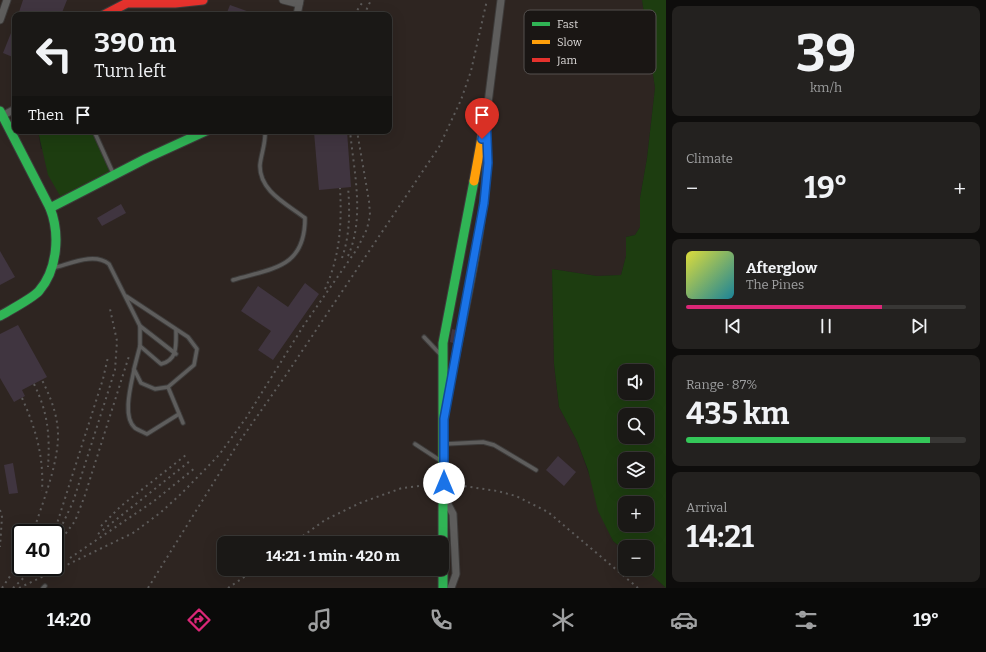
<!DOCTYPE html>
<html lang="en">
<head>
<meta charset="utf-8">
<style>
  :root { --surface:#1a1816; --page:#23211f; --text:#f1f3f6; --muted:#9fa0a1; --line:#383735; --accent:#db2777 }
  body { margin:0; font-family:Bitter,serif; background:var(--page); color:var(--text); height:100vh; display:flex; flex-direction:column; font-size:15px; white-space:nowrap }
  * { box-sizing:border-box; margin:0 }
  p { font-size:13px; color:var(--muted) }
  .icon { flex:none; width:22px; height:22px; fill:none; stroke:currentColor; stroke-width:2; stroke-linecap:round; stroke-linejoin:round }
  .map { position:relative; flex:1; overflow:hidden }
  .details { display:flex; flex-direction:column; gap:6px; padding:6px; background:#0e0d0c; width:320px }
  .details>* { flex:none }
  .guide { position:absolute; left:12px; top:12px; width:380px; height:122px; border-radius:8px; box-shadow:0 4px 16px #0002,0 0 0 1px var(--line); background:#1a1816; color:var(--text); overflow:hidden }
  .buttons { position:absolute; left:618px; top:364px; display:grid; gap:8px }
  .buttons a { display:grid; place-items:center; width:36px; height:36px; border-radius:8px; background:var(--surface); box-shadow:0 4px 16px #0002,0 0 0 1px var(--line); font-size:20px }
  .speed { position:absolute; left:12px; top:524px; display:flex; gap:8px; font-size:20px; font-weight:700; text-align:center }
  .speed>* { display:grid; place-content:center; width:52px; height:52px; border-radius:50%; background:var(--surface); box-shadow:0 4px 16px #0002,0 0 0 1px var(--line); line-height:1 }
  .speed .limit { border:2px solid #111; border-radius:6px; background:#fff; color:#111 }
  .pin { position:absolute; display:grid; place-items:center; width:34px; height:34px; color:#fff; margin:-41px -17px; border-radius:50% 50% 50% 0; rotate:-45deg; box-shadow:0 0 4px #0007 }
  .pin .icon { rotate:45deg }
  .me { position:absolute; width:44px; margin:-22px; rotate:0deg; stroke-linejoin:round; filter:drop-shadow(0 0 3px #0008) }
  .turn { display:flex; align-items:center; gap:14px; height:84px; padding:0 16px; font-size:18px }
  .turn .icon { width:52px; height:52px; stroke-width:2.5 }
  .turn b { display:block; font-size:28px; line-height:34px }
  .then { display:flex; align-items:center; height:38px; padding:0 16px; background:#0003; gap:8px; font-size:15px }
  .big { font-size:30px; font-weight:700; line-height:1.1 }
  .details .tile { flex:1; display:flex; flex-direction:column; justify-content:center; gap:6px; min-width:0; padding:0 14px; border-radius:8px; background:var(--page) }
  .details .dial { align-items:center; gap:0 }
  .dial b { font-size:52px; line-height:1 }
  .song { display:flex; align-items:center; gap:12px }
  .cover { width:48px; height:48px; border-radius:6px; background:linear-gradient(135deg,hsl(60 70% 55%),hsl(190 70% 35%)) }
  .played { height:4px; border-radius:2px; background:linear-gradient(90deg,var(--accent) 70%,var(--line) 70%) }
  .keys { display:flex; justify-content:space-around; direction:ltr }
  .heat { display:flex; justify-content:space-between; align-items:center; font-size:22px; direction:ltr }
  .charge { height:6px; border-radius:3px; background:linear-gradient(90deg,#34c759 87%,var(--line) 0) }
  .trip { position:absolute; left:217px; top:536px; width:232px; height:40px; border-radius:8px; background:var(--surface); box-shadow:0 4px 16px #0002,0 0 0 1px var(--line); font-weight:700; line-height:40px; text-align:center }
  .tab-bar { display:flex; height:64px; justify-content:space-around; align-items:center; background:#0a0a09; color:var(--muted) }
  .tab-bar .icon { width:28px; height:28px }
  .tab-bar .selected { color:var(--accent) }
  .tab-bar b { font-size:18px; color:var(--text) }
  main { display:flex; flex:1; min-height:0 }
  .map>svg:first-child { display:block }
  .built { fill:#2e2521; fill-rule:evenodd }
  .green { fill:#1d3d10; fill-rule:evenodd }
  .building { fill:#403540 }
  .lines { fill:none; stroke-linecap:round; stroke-linejoin:round }
  .lane-casing { stroke:#3d3b3a; stroke-width:5.5 }
  .street-casing { stroke:#3d3b3a; stroke-width:9 }
  .fast-casing { stroke:#3d3b3a; stroke-width:11 }
  .slow-casing { stroke:#3d3b3a; stroke-width:11 }
  .jam-casing { stroke:#3d3b3a; stroke-width:11 }
  .lane { stroke:#5e5d5c; stroke-width:3.5 }
  .street { stroke:#5e5d5c; stroke-width:7 }
  .fast { stroke:#30b455; stroke-width:9 }
  .slow { stroke:#ff9f0a; stroke-width:9 }
  .jam { stroke:#e5322d; stroke-width:9 }
  .rail { stroke:#5d5b5a; stroke-width:2; stroke-dasharray:2 4; stroke-linecap:butt }
  .route-casing { stroke:#114b97; stroke-width:10 }
  .route { stroke:#1a73e8; stroke-width:7 }
  .key { fill:#1a1614; stroke:#54504f; stroke-width:1 }
  .key-label { font-size:11px; fill:#dcd9d8 }
</style>
</head>
<body>
<main>
<div class="map">
<svg width="666" height="588" viewBox="0 0 666 588">
  <rect width="100%" height="100%" fill="#22201e"/>
  <!-- built -->
  <path class="built" d="M0,0H642L655,88L647,158L640,198V227L635,235L626,237V256L621,275L597,276L552,269L554,364L559,407L577,441L613,541L625,551V569H645L666,588H0ZM15,15H389V131H94L41,149L38,131H15ZM21,533H55V567H21ZM224,543H442V569H224Z"/>
  <!-- green -->
  <g class="green">
    <path d="M642,0H666V588L645,569H647V547H625V551L613,541L598,511L588,470L577,441L559,407L554,364L552,269L597,276L621,275L626,256V237L635,235L640,227V198L647,158L655,88ZM625,371H647V393H625ZM625,415H647V437H625ZM625,459H647V481H625ZM625,503H647V525H625Z"/>
    <polygon points="38,131 94,131 113,174 63,201 48,175"/>
  </g>
  <!-- building -->
  <g class="building">
    <polygon points="23,0 67,0 61,15 18,15"/>
    <polygon points="230,5 255,14 255,15 226,15"/>
    <polygon points="15,23 15,58 3,53"/>
    <polygon points="347,131 351,187 319,190 314,132"/>
    <polygon points="121,204 126,213 102,226 97,218"/>
    <polygon points="0,251 15,277 0,285"/>
    <polygon points="305,283 319,294 273,360 258,350 271,331 241,311 258,286 288,307"/>
    <polygon points="18,325 47,377 22,390 25,396 14,402 0,378 0,334"/>
    <polygon points="452,329 456,330 453,343 450,342"/>
    <polygon points="558,456 576,472 564,486 546,470"/>
    <polygon points="13,463 18,493 9,494 4,465"/>
  </g>
  <g class="lines">
    <defs>
      <g id="lane">
        <polyline points="94,131 113,173"/>
        <path d="M53,268C70,264 94,252 109,264L140,326V346L134,369L141,383L155,389L168,387L194,365L197,349L188,337L126,296"/>
        <path d="M233,280C273,268 305,268 305,218C287,204 259,191 260,165C261,154 266,143 265,131"/>
        <polyline points="140,326 176,354"/>
        <polyline points="424,337 441,355"/>
        <path d="M140,346L161,364C178,360 176,345 176,330"/>
        <path d="M134,370C131,385 122,417 135,428C138,430 143,432 147,434L179,414"/>
        <polyline points="168,387 183,423"/>
        <polyline points="415,444 441,461"/>
        <polyline points="445,444 483,442 494,445 536,470"/>
        <polyline points="43,588 45,586"/>
      </g>
      <g id="street">
        <polyline points="283,0 299,4"/>
        <polyline points="297,15 300,0"/>
        <polyline points="0,20 7,0"/>
        <polyline points="2,116 15,109"/>
        <polyline points="486,119 501,0"/>
        <path d="M447,403C462,313 490,223 486,131"/>
        <polyline points="444,497 453,514 456,574 451,588"/>
      </g>
      <g id="fast">
        <path d="M0,111L50,208C60,233 58,269 39,291C33,298 10,310 0,316"/>
        <polyline points="50,208 147,158 206,131"/>
        <polyline points="443,588 443,343 474,181"/>
      </g>
      <polyline id="slow" points="474,181 486,115"/>
      <polyline id="jam" points="104,15 127,3 175,3 203,0"/>
    </defs>
    <!-- lane casing -->
    <use href="#lane" class="lane-casing"/>
    <!-- street casing -->
    <use href="#street" class="street-casing"/>
    <!-- fast casing -->
    <use href="#fast" class="fast-casing"/>
    <!-- slow casing -->
    <use href="#slow" class="slow-casing"/>
    <!-- jam casing -->
    <use href="#jam" class="jam-casing"/>
    <!-- lane -->
    <use href="#lane" class="lane"/>
    <!-- street -->
    <use href="#street" class="street"/>
    <!-- fast -->
    <use href="#fast" class="fast"/>
    <!-- slow -->
    <use href="#slow" class="slow"/>
    <!-- jam -->
    <use href="#jam" class="jam"/>
    <!-- rail -->
    <g class="rail">
      <polyline points="354,15 364,0"/>
      <polyline points="364,15 371,0"/>
      <path d="M348,256C365,218 354,172 350,131"/>
      <path d="M342,258C350,235 350,211 348,187"/>
      <path d="M325,289C340,257 342,223 340,188"/>
      <path d="M34,384C48,413 50,434 48,467"/>
      <path d="M22,398C36,429 44,457 42,491"/>
      <polyline points="0,510 2,517 0,547"/>
      <polyline points="101,526 121,506 186,455"/>
      <path d="M33,533C42,503 59,464 58,432C57,413 50,396 42,380"/>
      <polyline points="54,533 103,379 108,357"/>
      <polyline points="98,534 190,461"/>
      <polyline points="55,540 73,502 115,370 117,341 110,309"/>
      <polyline points="293,543 325,520 360,503 402,488 444,483 497,491 516,496 548,512 638,588"/>
      <polyline points="55,548 75,521 84,498 129,356"/>
      <polyline points="70,558 154,501 195,468"/>
      <polyline points="2,588 21,560"/>
      <polyline points="13,588 35,567"/>
      <polyline points="19,588 133,533 160,513 182,493 219,455 246,418 304,325 357,249 367,229 370,215 369,201 357,131"/>
      <polyline points="148,588 237,445 286,375 439,147 461,100 471,71 487,0"/>
      <polyline points="228,588 256,569"/>
    </g>
  </g>
  <g class="lines">
    <defs>
      <polyline id="route" points="444,483 444,419 484,203 488,163 486,115 482,139"/>
    </defs>
    <!-- route casing -->
    <use href="#route" class="route-casing"/>
    <!-- route -->
    <use href="#route" class="route"/>
  </g>
  <!-- legend -->
  <rect x="524" y="10" width="132" height="64" rx="6" class="key"/>
  <rect x="532" y="22" width="18" height="4" fill="#30b455"/>
  <rect x="532" y="40" width="18" height="4" fill="#ff9f0a"/>
  <rect x="532" y="58" width="18" height="4" fill="#e5322d"/>
  <g class="key-label">
    <text x="557" y="28">Fast</text>
    <text x="557" y="46">Slow</text>
    <text x="557" y="64">Jam</text>
  </g>
</svg>
<div class="buttons">
<a><svg class="icon" aria-label="sound" viewBox="0 0 24 24"><path d="M4 9h4l5-4v14l-5-4H4zM17 9q2 3 0 6"/></svg></a>
<a><svg class="icon" aria-label="search" viewBox="0 0 24 24"><circle cx="10" cy="10" r="6"/><path d="M15 15l6 6"/></svg></a>
<a><svg class="icon" aria-label="layers" viewBox="0 0 24 24"><path d="M12 4l9 5-9 5-9-5zM3 14l9 5 9-5"/></svg></a>
<a>+</a>
<a>−</a>
</div>
<div class="speed"><div class="limit">40</div></div>
<div class="pin" style="left:482px;top:139px;background:#d93025"><svg class="icon" aria-label="arrive" viewBox="0 0 24 24"><path d="M6 21V4h12l-3 4 3 4H6"/></svg></div>
<svg class="me" style="left:444px;top:483px" viewBox="-20 -20 40 40"><circle r="19" fill="#fff"/><path d="M0-13L10 11 0 6-10 11z" fill="#1a73e8"/></svg>
<div class="trip">14:21 · 1 min · 420 m</div>
<div class="guide">
<div class="turn"><svg class="icon" aria-label="left" viewBox="0 0 24 24"><path d="M17 20v-9H6M10 6l-5 5 5 5"/></svg><div><b>390 m</b>Turn left</div></div>
<div class="then">Then<svg class="icon" aria-label="arrive" viewBox="0 0 24 24"><path d="M6 21V4h12l-3 4 3 4H6"/></svg></div>
</div>
</div>
<section class="details">
<div class="tile dial"><b>39</b><p>km/h</p></div>
<div class="tile"><p>Climate</p>
<div class="heat"><a>−</a><b class="big">19°</b><a>+</a></div>
</div>
<div class="tile">
<div class="song"><i class="cover"></i><div><b>Afterglow</b><p>The Pines</p></div></div>
<div class="played"></div>
<div class="keys"><svg class="icon" aria-label="previous" viewBox="0 0 24 24"><path d="M18 5L8 12l10 7zM5 5v14"/></svg><svg class="icon" aria-label="pause" viewBox="0 0 24 24"><path d="M8 5v14M16 5v14"/></svg><svg class="icon" aria-label="next" viewBox="0 0 24 24"><path d="M6 5l10 7-10 7zM19 5v14"/></svg></div>
</div>
<div class="tile"><p>Range · 87%</p><b class="big">435 km</b><div class="charge"></div></div>
<div class="tile"><p>Arrival</p><b class="big">14:21</b></div>
</section>
</main>
<nav class="tab-bar">
<b>14:20</b>
<svg class="icon selected" aria-label="directions" viewBox="0 0 24 24"><path d="M12 3l9 9-9 9-9-9zM9 14v-3h6M13 9l2 2-2 2"/></svg>
<svg class="icon" aria-label="music" viewBox="0 0 24 24"><path d="M9 18V5l10-2v13"/><circle cx="6" cy="18" r="3"/><circle cx="16" cy="16" r="3"/></svg>
<svg class="icon" aria-label="phone" viewBox="0 0 24 24"><path d="M5 4h4l2 5-3 2q2 4 5 5l2-3 5 2v4C11 20 4 13 5 4z"/></svg>
<svg class="icon" aria-label="climate" viewBox="0 0 24 24"><path d="M12 3v18M4 7l16 10M4 17L20 7"/></svg>
<svg class="icon" aria-label="car" viewBox="0 0 24 24"><path d="M5 17H2v-5l4-1 3-4h7l3 4 3 1v5h-3M9 17h6M6 11h13"/><circle cx="7" cy="17" r="2"/><circle cx="17" cy="17" r="2"/></svg>
<svg class="icon" aria-label="filters" viewBox="0 0 24 24"><path d="M4 7h16M4 17h16"/><circle cx="9" cy="7" r="2"/><circle cx="15" cy="17" r="2"/></svg>
<b>19°</b>
</nav>
</body>
</html>
